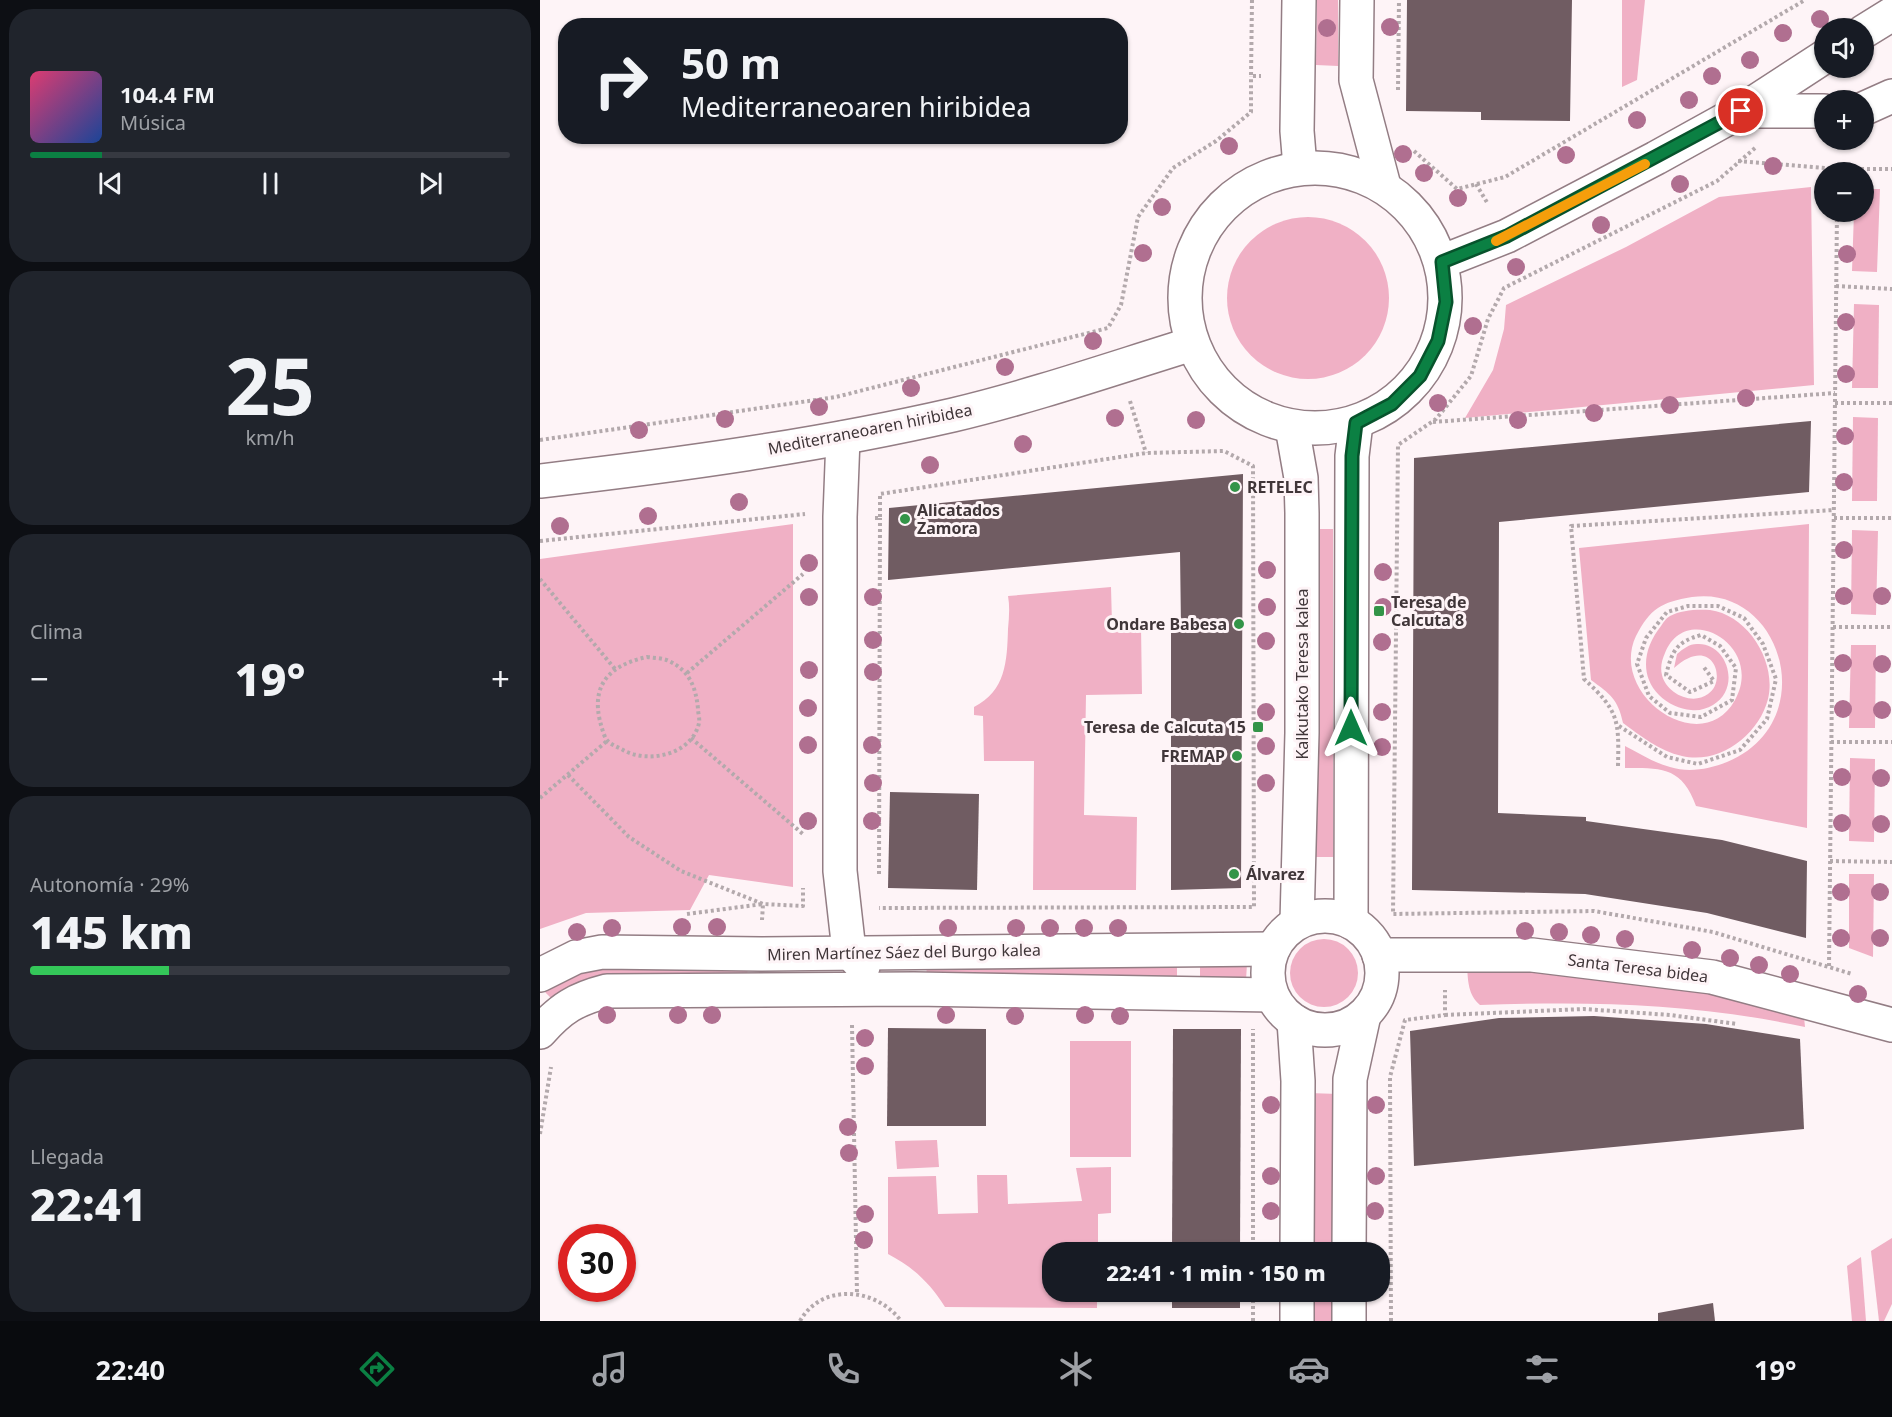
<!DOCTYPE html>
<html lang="es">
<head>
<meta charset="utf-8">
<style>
  :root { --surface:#171b24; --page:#20242c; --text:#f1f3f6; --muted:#9ea1a6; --line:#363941; --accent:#0b8043 }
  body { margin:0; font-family:"Noto Sans",sans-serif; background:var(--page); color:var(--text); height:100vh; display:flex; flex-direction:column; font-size:22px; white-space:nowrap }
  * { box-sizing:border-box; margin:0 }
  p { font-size:20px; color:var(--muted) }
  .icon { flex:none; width:33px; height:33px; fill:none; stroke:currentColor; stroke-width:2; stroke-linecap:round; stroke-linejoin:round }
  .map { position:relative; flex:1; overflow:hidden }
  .sheet { display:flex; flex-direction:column; gap:9px; padding:9px; background:#0d0f14; width:540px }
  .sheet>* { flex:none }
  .banner { position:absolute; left:18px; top:18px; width:570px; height:126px; border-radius:24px; box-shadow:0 2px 4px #0004; background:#171b24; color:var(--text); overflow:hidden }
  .buttons { position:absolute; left:1274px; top:18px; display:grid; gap:12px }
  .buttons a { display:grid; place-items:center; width:60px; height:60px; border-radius:50%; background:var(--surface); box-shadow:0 2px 4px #0004; font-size:30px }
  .speed { position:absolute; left:18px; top:1224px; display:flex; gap:12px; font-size:30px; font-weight:700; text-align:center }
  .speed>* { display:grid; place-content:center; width:78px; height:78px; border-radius:50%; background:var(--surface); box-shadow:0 2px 4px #0004; line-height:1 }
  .speed .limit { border:9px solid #d22; background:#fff; color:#111 }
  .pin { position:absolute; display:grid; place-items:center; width:51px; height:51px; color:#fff; margin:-26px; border:3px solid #fff; border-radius:50%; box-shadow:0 2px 6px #0007 }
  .me { position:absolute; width:66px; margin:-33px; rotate:0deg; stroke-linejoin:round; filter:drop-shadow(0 0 4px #0008) }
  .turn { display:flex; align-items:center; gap:21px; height:126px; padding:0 24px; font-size:27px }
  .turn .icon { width:78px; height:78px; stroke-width:2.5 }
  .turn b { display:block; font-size:42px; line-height:51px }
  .big { font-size:45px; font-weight:800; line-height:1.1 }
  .sheet .tile { flex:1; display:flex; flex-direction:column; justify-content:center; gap:9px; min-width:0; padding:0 21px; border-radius:24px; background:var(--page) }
  .sheet .dial { align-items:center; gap:0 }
  .dial b { font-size:78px; line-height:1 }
  .song { display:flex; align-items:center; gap:18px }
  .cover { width:72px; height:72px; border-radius:9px; background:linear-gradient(135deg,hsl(340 70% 55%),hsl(220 70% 35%)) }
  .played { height:6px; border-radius:3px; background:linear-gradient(90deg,var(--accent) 15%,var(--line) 15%) }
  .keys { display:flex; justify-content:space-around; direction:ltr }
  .heat { display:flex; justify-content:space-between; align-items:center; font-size:33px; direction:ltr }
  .charge { height:9px; border-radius:4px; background:linear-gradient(90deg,#34c759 29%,var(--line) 0) }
  .trip { position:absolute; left:502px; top:1242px; width:348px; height:60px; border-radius:24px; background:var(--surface); box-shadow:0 2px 4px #0004; font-weight:800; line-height:60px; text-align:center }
  .menu { display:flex; height:96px; justify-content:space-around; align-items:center; background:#090b0e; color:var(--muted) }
  .menu .icon { width:42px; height:42px }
  .menu .on { color:var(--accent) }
  .menu b { font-size:27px; color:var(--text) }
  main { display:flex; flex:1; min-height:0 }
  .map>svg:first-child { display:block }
  .green { fill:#f0b0c5 }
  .building { fill:#705c62 }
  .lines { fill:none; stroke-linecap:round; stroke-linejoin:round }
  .minor-casing { stroke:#937d84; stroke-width:36 }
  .path { stroke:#b3a9ac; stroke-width:4; stroke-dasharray:3 3; stroke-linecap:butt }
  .minor { stroke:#fff; stroke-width:33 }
  .tree { fill:#b06f90 }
  .route-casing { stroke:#07532c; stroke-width:15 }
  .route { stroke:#0b8043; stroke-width:10 }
  .slow { stroke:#f59e0b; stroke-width:10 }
  .poi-dot { fill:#339448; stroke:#fef4f7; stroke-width:2 }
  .labels { text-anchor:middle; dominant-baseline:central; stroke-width:6; stroke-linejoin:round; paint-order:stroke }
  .street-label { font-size:16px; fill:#403639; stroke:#fef4f7 }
  .poi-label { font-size:16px; font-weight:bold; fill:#403639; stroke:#fef4f7; text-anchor:start }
</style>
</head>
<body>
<main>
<section class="sheet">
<div class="tile">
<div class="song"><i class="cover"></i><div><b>104.4 FM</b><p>Música</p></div></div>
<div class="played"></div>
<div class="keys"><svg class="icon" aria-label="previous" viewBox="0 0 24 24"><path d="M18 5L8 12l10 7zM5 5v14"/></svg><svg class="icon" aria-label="pause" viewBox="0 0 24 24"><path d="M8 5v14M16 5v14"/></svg><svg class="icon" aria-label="next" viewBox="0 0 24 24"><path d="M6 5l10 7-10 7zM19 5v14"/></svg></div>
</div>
<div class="tile dial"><b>25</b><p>km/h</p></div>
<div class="tile"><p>Clima</p>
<div class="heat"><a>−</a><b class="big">19°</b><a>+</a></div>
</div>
<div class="tile"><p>Autonomía · 29%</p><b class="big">145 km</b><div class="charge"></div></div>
<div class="tile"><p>Llegada</p><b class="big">22:41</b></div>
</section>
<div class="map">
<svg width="1352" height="1321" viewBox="0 0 1352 1321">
  <rect width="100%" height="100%" fill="#fef4f7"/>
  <!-- green -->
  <g class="green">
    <polygon points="777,0 798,0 798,66 776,65"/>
    <polygon points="1082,0 1105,0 1097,80 1082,87"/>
    <polygon points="1271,187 1274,385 925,418 953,370 964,329 966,305 1086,247 1179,197"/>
    <polygon points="1323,189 1340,189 1337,272 1312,271 1314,212 1323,212"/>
    <circle cx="768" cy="298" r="81"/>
    <polygon points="1314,304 1339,305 1338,388 1312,388"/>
    <polygon points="1313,417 1338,418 1337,501 1312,501"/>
    <polygon points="253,524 253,887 169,875 150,910 46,913 0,929 0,559"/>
    <path d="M1269,524L1267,828L1156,806C1142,767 1122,768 1085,768V746C1099,753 1114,763 1130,767C1149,773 1169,769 1187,762C1283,722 1242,584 1152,597C1121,602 1110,609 1096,636C1068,695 1162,760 1195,700C1225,646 1146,600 1125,653C1122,660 1120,667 1122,675C1126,693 1152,706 1168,694C1188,681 1173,633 1134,668L1137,654C1143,649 1149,644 1157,644C1187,642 1202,688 1173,705C1166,709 1159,711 1151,710C1140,709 1128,704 1119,695C1099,675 1104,647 1121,626C1123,623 1126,618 1130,616C1141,610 1157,609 1170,610C1208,615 1237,662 1228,699C1219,735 1179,765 1142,756C1119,751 1101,736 1083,723C1078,699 1070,694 1051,680L1039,548Z"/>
    <rect x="776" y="529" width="17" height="328"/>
    <polygon points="1312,530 1338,531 1336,615 1311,614"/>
    <path d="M571,587L572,624L601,626L602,694L546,695L544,815L597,817L596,890H493L494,761H444L443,716L434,715V707C466,691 467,661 468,629C469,618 470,607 468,596Z"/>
    <polygon points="1311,645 1336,645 1335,728 1309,728"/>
    <polygon points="1310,758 1335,759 1334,842 1309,841"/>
    <polygon points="1309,874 1334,874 1333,957 1309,948"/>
    <circle cx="784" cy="973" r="34"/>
    <path d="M208,963L207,979L12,999L3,990C63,953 140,963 208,963Z"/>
    <polygon points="387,963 637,963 637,981 386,981"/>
    <polygon points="660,963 707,963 706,981 660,981"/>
    <path d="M927,966L1136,982L1264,1017L1265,1027C1152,1003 1054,1001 940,1005C928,995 928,981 927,966Z"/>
    <rect x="530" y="1041" width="61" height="116"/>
    <polygon points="769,1093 798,1094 797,1252 768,1252"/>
    <polygon points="397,1140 399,1167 357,1169 355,1141"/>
    <path d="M571,1167V1213L558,1214V1252H513V1292H557V1308L405,1307C390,1283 373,1267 348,1254V1177L396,1176L398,1214L438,1213L437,1175H467L468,1204L542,1201L536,1168Z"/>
    <polygon points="1352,1238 1352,1304 1344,1321 1339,1321 1331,1251"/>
    <polygon points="1321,1257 1326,1321 1312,1321 1307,1266"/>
    <rect x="768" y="1292" width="29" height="29"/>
  </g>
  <!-- building -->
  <g class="building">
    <polygon points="867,0 1032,0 1030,121 941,120 941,112 866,111"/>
    <polygon points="1271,421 1269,492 959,522 958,813 1046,817 1046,821 1182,840 1267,861 1266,938 1167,913 1045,894 872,890 874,458"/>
    <polygon points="703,474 701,888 631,890 631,627 641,627 640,552 348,580 349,508"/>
    <polygon points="350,792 439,794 437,890 348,888"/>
    <polygon points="1054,1016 1166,1024 1260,1039 1264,1129 874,1166 870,1031 959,1018"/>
    <polygon points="348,1028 446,1029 446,1126 347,1126"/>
    <polygon points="633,1029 701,1029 700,1252 632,1252"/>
    <rect x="632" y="1292" width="68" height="16"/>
    <polygon points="1173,1303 1175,1321 1118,1321 1118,1313"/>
  </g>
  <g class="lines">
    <defs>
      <g id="minor">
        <polyline points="759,0 757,131 760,167"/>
        <polyline points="817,0 816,80 844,186"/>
        <polyline points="1323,32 1352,14"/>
        <polyline points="1323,109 1352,96"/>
        <polyline points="1201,111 1284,111"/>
        <circle cx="775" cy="298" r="130"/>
        <polyline points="901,262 967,236 1116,158 1201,111 1284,57"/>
        <polyline points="752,427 761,478 762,513 762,733 757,922"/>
        <polyline points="303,438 300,517 300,871 309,951 323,967"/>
        <path d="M0,481C138,465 277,446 413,415C493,396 574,368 652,344"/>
        <circle cx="785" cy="973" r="57"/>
        <polyline points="811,922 812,456 816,423"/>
        <polyline points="839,955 992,955 1172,977 1352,1025"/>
        <polyline points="0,975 36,957 62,952 221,954 733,949"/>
        <polyline points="754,1021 758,1081 757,1252"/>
        <path d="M0,1032C21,1008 36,999 67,991L374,989L732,995"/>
        <polyline points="809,1252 810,1079 824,1015"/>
        <polyline points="757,1321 757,1292"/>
        <polyline points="809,1321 809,1292"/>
      </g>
    </defs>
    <!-- minor casing -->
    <use href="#minor" class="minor-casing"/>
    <!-- path -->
    <g class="path">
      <polyline points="712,0 711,76 721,76"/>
      <polyline points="858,90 859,0"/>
      <polyline points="1215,148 1177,181 964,288 948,319 931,376 896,419 858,445 853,914 1054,911 1173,932 1312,974"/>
      <polyline points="874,151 917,189 965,177 1265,0"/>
      <polyline points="1198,161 1297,169 1297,172"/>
      <polyline points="1297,169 1352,169"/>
      <polyline points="936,184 948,204"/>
      <polyline points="1296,286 1352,289"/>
      <polyline points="590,401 606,453"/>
      <polyline points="1295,403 1352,403"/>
      <polyline points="893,422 1295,393"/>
      <polyline points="0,440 296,397 568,328 581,305 598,217 633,168 676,141 711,112 711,76"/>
      <polyline points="335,518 340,518 340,494 606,453 684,451 713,466 714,907 339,908"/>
      <polyline points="1294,518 1352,518"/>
      <polyline points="0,541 265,514"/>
      <polyline points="0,579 75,669"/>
      <polyline points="1293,627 1352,627"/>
      <path d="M107,657C114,658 123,658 129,661C150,671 156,688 158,709C158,713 160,719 159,723C152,755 108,764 83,750C76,746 68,744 65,737C48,693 61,667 107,657Z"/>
      <polyline points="147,673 263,574"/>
      <path d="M1079,726L1127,757L1158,764L1200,750L1227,719L1236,679L1223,644L1204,618L1178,606H1148L1127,612L1106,638L1097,664L1109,696L1130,713L1161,717L1192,700L1196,668L1180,646L1161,635C1136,642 1132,651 1126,675L1150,692L1174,681L1163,666"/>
      <polyline points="151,738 264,835"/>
      <polyline points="1291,742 1352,742"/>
      <path d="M1078,766C1079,720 1079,711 1044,679L1031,526L1294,510"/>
      <polyline points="28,775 89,837 141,871 223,904 263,906 263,888"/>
      <polyline points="0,798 67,741"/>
      <polyline points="1290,861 1352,862"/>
      <polyline points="339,874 340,518"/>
      <polyline points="147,914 223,904 222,920"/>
      <polyline points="1289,966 1297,212"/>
      <polyline points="905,1015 1044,1009 1130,1015 1197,1024"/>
      <polyline points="312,1025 317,1294"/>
      <polyline points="0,1134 11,1067"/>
      <polyline points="713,1252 713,1029"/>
      <path d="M260,1321C282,1282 337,1288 361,1321"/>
      <polyline points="713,1321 713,1292"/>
      <polyline points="851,1321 850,1077 865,1020 905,1015 905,990"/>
    </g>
    <!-- minor -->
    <use href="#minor" class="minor"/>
  </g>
  <!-- trees -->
  <g class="tree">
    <circle cx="1280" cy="19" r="9"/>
    <circle cx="850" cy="27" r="9"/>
    <circle cx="787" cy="28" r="9"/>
    <circle cx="1243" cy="33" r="9"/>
    <circle cx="1210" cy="60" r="9"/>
    <circle cx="1172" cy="76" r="9"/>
    <circle cx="1149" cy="100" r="9"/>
    <circle cx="1097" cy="120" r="9"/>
    <circle cx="689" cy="146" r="9"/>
    <circle cx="863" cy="154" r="9"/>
    <circle cx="1026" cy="155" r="9"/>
    <circle cx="1233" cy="166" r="9"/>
    <circle cx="884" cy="173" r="9"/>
    <circle cx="1140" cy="184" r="9"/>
    <circle cx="918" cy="198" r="9"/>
    <circle cx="622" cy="207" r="9"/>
    <circle cx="1061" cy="225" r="9"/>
    <circle cx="603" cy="253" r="9"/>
    <circle cx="1307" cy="254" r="9"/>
    <circle cx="976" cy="267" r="9"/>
    <circle cx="1306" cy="322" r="9"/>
    <circle cx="933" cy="326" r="9"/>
    <circle cx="553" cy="341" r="9"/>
    <circle cx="465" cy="367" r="9"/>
    <circle cx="1306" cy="374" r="9"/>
    <circle cx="371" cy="388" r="9"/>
    <circle cx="1206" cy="398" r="9"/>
    <circle cx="898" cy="403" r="9"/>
    <circle cx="1130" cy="405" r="9"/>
    <circle cx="279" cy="407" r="9"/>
    <circle cx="1054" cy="413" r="9"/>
    <circle cx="575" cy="418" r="9"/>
    <circle cx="185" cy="419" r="9"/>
    <circle cx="656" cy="420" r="9"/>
    <circle cx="978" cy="420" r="9"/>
    <circle cx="99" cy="430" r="9"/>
    <circle cx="1305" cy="436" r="9"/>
    <circle cx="483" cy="444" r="9"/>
    <circle cx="390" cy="465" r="9"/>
    <circle cx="1304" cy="482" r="9"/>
    <circle cx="199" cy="502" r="9"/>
    <circle cx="108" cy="516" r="9"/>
    <circle cx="20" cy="526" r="9"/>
    <circle cx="1304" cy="550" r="9"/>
    <circle cx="269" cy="563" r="9"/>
    <circle cx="727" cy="570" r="9"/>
    <circle cx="843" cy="572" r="9"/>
    <circle cx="1304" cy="596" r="9"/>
    <circle cx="1342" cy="596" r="9"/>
    <circle cx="269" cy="597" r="9"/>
    <circle cx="333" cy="597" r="9"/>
    <circle cx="727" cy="607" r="9"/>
    <circle cx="843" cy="607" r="9"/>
    <circle cx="333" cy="640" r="9"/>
    <circle cx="726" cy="641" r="9"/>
    <circle cx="842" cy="642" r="9"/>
    <circle cx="1303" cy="663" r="9"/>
    <circle cx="1342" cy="664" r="9"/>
    <circle cx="269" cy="670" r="9"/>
    <circle cx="333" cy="672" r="9"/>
    <circle cx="268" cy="708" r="9"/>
    <circle cx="1303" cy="709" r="9"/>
    <circle cx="1342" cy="710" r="9"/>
    <circle cx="726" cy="712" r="9"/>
    <circle cx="842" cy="712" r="9"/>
    <circle cx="268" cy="745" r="9"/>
    <circle cx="332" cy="745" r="9"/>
    <circle cx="726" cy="746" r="9"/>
    <circle cx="842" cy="747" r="9"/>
    <circle cx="1302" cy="777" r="9"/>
    <circle cx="1341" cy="778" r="9"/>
    <circle cx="333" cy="783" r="9"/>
    <circle cx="726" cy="783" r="9"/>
    <circle cx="268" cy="821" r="9"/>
    <circle cx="332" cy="821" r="9"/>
    <circle cx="1302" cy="823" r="9"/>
    <circle cx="1341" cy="824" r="9"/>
    <circle cx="1301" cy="892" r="9"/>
    <circle cx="1340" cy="892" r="9"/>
    <circle cx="142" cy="927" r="9"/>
    <circle cx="177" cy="927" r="9"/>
    <circle cx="72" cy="928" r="9"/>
    <circle cx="408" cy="928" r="9"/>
    <circle cx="476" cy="928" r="9"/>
    <circle cx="510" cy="928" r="9"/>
    <circle cx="544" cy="928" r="9"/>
    <circle cx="578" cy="928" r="9"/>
    <circle cx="985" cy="931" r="9"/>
    <circle cx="37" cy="932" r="9"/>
    <circle cx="1019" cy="932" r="9"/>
    <circle cx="1051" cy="935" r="9"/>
    <circle cx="1301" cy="938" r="9"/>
    <circle cx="1340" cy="938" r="9"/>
    <circle cx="1085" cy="939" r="9"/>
    <circle cx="1152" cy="950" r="9"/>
    <circle cx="1190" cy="958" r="9"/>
    <circle cx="1219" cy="965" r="9"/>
    <circle cx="1250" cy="974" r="9"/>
    <circle cx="1318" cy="994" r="9"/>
    <circle cx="67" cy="1015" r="9"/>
    <circle cx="138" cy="1015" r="9"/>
    <circle cx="172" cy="1015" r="9"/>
    <circle cx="406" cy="1015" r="9"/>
    <circle cx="545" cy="1015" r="9"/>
    <circle cx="475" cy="1016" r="9"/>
    <circle cx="580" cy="1016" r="9"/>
    <circle cx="325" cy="1038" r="9"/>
    <circle cx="325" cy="1066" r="9"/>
    <circle cx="731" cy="1105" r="9"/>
    <circle cx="836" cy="1105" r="9"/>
    <circle cx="308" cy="1127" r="9"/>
    <circle cx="309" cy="1153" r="9"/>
    <circle cx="731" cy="1176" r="9"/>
    <circle cx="836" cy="1176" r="9"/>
    <circle cx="731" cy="1211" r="9"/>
    <circle cx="835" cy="1211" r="9"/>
    <circle cx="325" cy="1214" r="9"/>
    <circle cx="324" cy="1240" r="9"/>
  </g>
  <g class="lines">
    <defs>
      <polyline id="route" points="811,728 812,456 816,423 852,404 880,376 898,341 906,302 902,262 967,236 1201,111"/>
    </defs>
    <!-- route casing -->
    <use href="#route" class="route-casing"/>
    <!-- route -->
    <use href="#route" class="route"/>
    <!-- slow -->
    <polyline class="slow" points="956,241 1105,164"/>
  </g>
  <!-- markers -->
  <g class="poi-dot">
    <circle cx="695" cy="487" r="6"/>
    <circle cx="365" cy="519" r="6"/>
    <rect x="833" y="605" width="12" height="12" rx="3"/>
    <circle cx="699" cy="624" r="6"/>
    <rect x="712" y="721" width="12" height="12" rx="3"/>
    <circle cx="697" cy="756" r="6"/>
    <circle cx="694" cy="874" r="6"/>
  </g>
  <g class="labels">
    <!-- street labels -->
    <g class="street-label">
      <text transform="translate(330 429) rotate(-11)">Mediterraneoaren hiribidea</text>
      <text transform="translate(762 674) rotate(-90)">Kalkutako Teresa kalea</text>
      <text transform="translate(364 952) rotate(-1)">Miren Martínez Sáez del Burgo kalea</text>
      <text transform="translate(1098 968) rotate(7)">Santa Teresa bidea</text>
    </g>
    <!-- poi labels -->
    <g class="poi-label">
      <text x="707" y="487">RETELEC</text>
      <text x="377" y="510">Alicatados<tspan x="377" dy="18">Zamora</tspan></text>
      <text x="851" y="602">Teresa de<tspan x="851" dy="18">Calcuta 8</tspan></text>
      <text x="687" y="624" text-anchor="end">Ondare Babesa</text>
      <text x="706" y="727" text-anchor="end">Teresa de Calcuta 15</text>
      <text x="685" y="756" text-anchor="end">FREMAP</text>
      <text x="706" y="874">Álvarez</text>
    </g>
  </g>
</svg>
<div class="buttons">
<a><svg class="icon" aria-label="sound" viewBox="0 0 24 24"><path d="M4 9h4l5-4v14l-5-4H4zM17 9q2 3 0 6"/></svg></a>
<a>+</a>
<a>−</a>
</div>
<div class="speed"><div class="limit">30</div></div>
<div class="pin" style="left:1201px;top:111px;background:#d93025"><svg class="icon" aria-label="arrive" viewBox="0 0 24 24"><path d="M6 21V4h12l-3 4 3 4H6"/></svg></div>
<svg class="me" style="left:811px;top:728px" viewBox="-20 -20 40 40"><path d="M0-17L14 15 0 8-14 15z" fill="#0b8043" stroke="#fff" stroke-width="4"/></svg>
<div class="trip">22:41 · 1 min · 150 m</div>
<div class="banner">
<div class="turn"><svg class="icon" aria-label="right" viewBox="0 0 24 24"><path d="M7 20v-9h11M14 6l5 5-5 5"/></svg><div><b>50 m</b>Mediterraneoaren hiribidea</div></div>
</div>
</div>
</main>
<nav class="menu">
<b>22:40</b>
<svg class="icon on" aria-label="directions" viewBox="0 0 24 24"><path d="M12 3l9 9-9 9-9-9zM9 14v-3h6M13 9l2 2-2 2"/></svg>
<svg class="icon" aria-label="music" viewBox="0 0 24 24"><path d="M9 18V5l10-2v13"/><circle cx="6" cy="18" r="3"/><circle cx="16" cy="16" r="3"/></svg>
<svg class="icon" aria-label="phone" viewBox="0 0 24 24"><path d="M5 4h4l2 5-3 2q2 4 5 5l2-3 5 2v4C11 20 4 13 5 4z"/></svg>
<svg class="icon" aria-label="climate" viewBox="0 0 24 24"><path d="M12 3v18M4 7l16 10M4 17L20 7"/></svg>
<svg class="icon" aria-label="car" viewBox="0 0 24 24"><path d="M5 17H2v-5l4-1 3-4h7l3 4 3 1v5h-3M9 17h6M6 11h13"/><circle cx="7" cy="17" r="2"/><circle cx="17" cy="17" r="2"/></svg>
<svg class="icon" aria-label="filters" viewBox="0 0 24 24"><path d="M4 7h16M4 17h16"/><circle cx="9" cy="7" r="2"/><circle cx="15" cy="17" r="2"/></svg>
<b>19°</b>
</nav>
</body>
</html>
